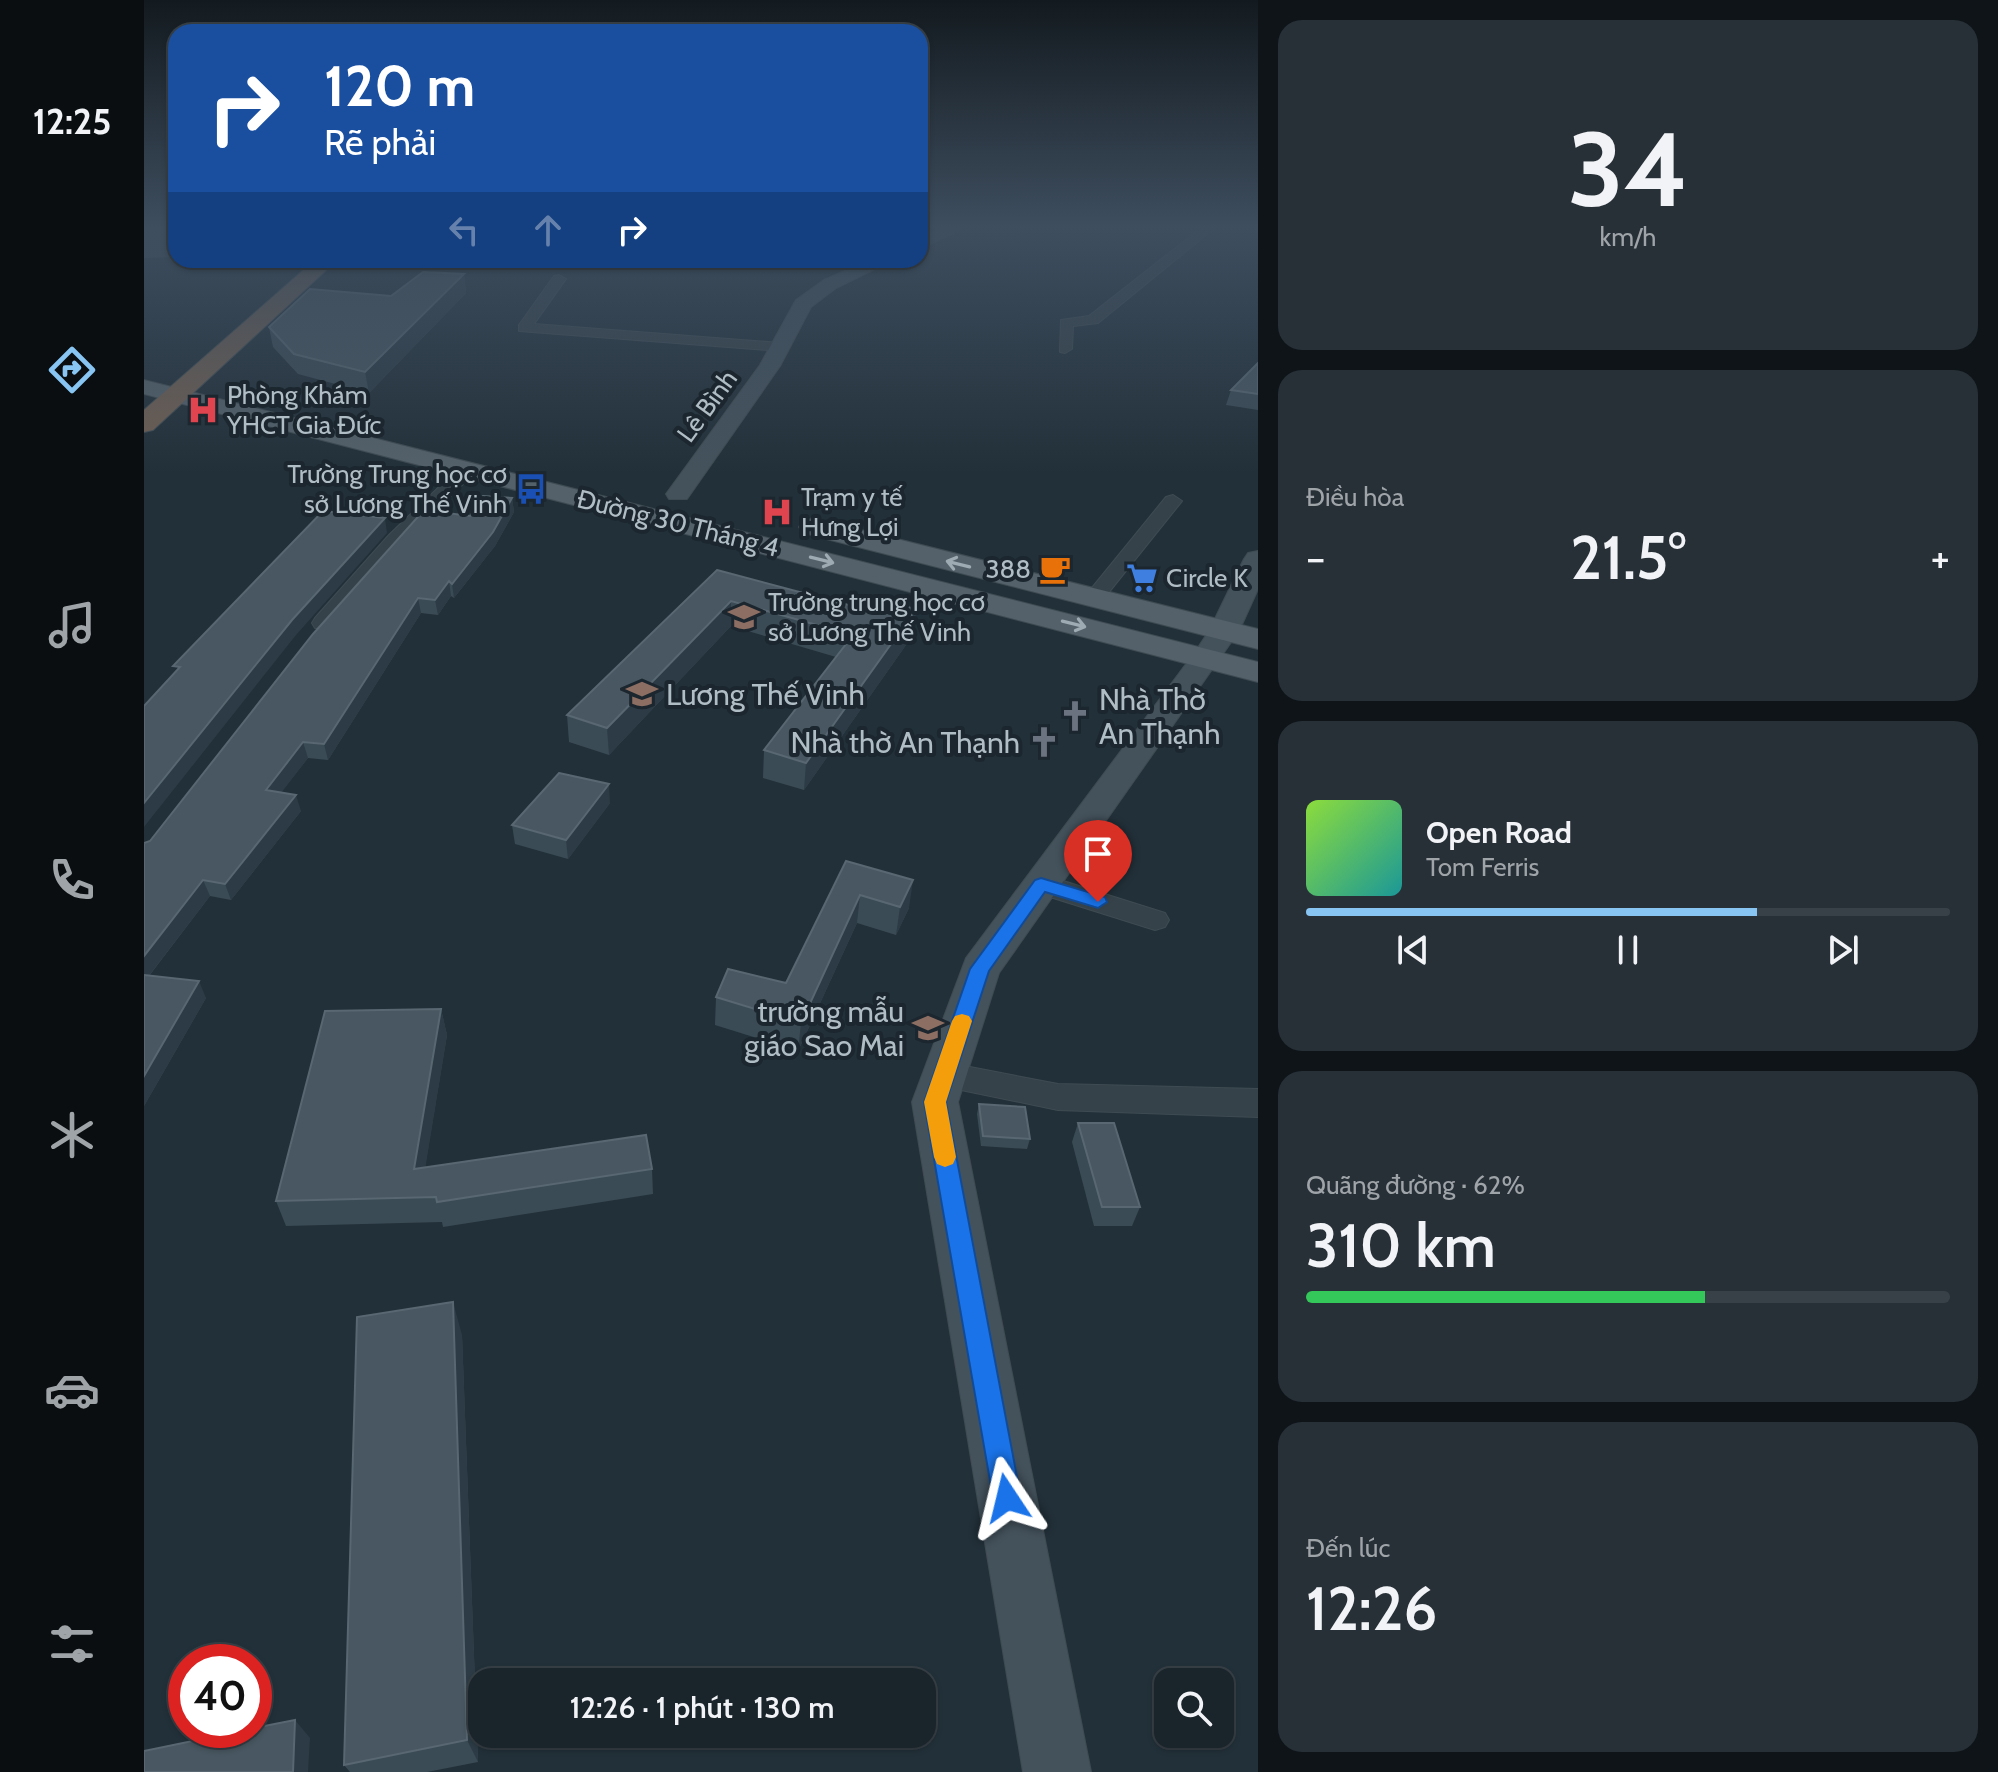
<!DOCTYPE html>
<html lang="vi">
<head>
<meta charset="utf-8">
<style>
  :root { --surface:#1a242b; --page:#273037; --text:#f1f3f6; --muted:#9fa4a9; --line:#384147; --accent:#88c5f3 }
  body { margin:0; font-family:Cabin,sans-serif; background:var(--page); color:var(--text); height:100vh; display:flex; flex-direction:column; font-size:30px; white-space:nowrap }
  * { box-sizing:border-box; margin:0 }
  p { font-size:26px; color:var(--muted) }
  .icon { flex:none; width:44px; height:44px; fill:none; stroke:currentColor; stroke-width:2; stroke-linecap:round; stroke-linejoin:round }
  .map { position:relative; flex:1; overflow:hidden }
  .panel { display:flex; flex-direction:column; gap:20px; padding:20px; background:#0e1418; width:740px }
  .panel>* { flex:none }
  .hud { position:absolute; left:24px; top:24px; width:760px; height:244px; border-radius:24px; box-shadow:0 2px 6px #0004,0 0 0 2px var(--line); background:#1a4fa0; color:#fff; overflow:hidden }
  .buttons { position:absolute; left:1010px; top:1668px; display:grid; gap:16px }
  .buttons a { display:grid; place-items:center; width:80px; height:80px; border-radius:16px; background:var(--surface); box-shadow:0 2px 6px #0004,0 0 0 2px var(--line); font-size:40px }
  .speed { position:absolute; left:24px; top:1644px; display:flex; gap:16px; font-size:40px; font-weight:700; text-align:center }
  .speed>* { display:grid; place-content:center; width:104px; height:104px; border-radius:50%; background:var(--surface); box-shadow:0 2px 6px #0004,0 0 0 2px var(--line); line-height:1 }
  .speed .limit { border:12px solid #d22; background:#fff; color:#111 }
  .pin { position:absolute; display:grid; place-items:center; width:68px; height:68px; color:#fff; margin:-82px -34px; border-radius:50% 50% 50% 0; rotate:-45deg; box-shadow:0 0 8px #0007 }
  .pin .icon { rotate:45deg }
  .me { position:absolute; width:88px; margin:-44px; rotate:350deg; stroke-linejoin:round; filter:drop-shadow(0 0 6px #0008) }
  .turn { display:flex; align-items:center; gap:28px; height:168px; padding:0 24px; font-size:36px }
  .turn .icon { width:104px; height:104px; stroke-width:2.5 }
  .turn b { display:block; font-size:56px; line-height:68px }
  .lanes { display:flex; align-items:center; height:76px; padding:0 24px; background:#0003; justify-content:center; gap:40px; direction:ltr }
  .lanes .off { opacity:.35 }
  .big { font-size:60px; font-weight:600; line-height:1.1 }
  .panel .widget { flex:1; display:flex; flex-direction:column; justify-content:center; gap:12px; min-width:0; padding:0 28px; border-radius:24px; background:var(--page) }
  .panel .dial { align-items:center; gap:0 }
  .dial b { font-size:104px; line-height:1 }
  .song { display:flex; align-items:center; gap:24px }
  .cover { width:96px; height:96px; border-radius:12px; background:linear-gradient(135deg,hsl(90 70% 55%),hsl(180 70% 35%)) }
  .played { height:8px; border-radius:4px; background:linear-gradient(90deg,var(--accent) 70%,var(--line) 70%) }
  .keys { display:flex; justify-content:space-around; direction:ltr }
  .heat { display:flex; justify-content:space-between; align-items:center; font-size:44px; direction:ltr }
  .charge { height:12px; border-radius:6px; background:linear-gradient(90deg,#34c759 62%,var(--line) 0) }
  .trip { position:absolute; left:324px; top:1668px; width:468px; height:80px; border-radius:24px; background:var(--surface); box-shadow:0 2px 6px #0004,0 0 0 2px var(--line); font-weight:600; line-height:80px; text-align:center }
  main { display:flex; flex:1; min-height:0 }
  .dock { display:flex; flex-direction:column; width:144px; justify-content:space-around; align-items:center; background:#0a0e11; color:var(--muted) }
  .dock .icon { width:56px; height:56px }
  .dock .current { color:var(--accent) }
  .dock b { font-size:36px; color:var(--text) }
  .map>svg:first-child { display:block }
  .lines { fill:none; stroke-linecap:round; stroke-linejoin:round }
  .street-casing { stroke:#3f4b52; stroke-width:2 }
  .secondary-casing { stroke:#3f4b52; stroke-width:2 }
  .primary-casing { stroke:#3f4b52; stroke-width:2 }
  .highway-casing { stroke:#414d54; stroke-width:2 }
  .street { fill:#364249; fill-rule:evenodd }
  .secondary { fill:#44525c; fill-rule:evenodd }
  .primary { fill:#54616a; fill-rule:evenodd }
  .highway { fill:#6f5f53; fill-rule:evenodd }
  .wall { fill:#3b4b55 }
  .shaded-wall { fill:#2c3b45 }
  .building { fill:#485761; stroke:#586771; stroke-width:2 }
  .oneway { stroke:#9eabb3 }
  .route { fill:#1a73e8; stroke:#114b97; stroke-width:2 }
  .slow { fill:#f59e0b }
  .labels { text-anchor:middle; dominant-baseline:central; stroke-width:8; stroke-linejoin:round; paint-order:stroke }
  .far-poi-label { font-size:26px; fill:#b1bdc5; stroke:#1b262e; text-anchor:start }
  .far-street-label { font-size:26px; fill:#b1bdc5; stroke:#1b262e }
  .poi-label { font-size:30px; fill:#b1bdc5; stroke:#1b262e; text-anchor:start }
</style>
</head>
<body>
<main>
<nav class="dock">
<b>12:25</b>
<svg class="icon current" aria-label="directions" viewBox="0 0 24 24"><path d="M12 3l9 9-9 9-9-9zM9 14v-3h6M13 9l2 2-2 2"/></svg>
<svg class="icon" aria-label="music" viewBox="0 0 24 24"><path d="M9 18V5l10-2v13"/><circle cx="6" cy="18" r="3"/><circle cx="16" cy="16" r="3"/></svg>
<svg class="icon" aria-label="phone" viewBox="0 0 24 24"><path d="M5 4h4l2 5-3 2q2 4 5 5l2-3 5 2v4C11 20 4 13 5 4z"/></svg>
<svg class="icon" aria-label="climate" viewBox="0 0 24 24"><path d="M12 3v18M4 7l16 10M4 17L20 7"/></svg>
<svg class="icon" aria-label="car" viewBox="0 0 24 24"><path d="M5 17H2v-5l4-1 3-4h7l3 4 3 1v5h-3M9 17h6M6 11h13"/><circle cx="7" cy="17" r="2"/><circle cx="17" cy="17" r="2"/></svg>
<svg class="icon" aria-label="filters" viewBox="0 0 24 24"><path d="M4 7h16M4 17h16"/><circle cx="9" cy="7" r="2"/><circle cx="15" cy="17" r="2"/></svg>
</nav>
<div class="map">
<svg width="1114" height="1772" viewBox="0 0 1114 1772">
  <rect width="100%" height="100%" fill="#223039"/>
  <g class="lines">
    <defs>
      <g id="street">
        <polygon points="1061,225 1074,225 954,323 929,326 928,349 921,353 916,352 917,320 945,316"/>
        <polygon points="465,260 484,260 478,264"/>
        <polygon points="415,275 422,279 390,324 636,343 643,347 636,351 375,331 375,325 410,276"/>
        <polygon points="324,464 333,469 330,473 259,543 187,628 171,628 168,623 171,618 245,535 318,465"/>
        <polygon points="1029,495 1038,501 957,602 943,602 940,598 943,594 1022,497"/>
        <polygon points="897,874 1021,913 1025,920 1021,927 1011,930 887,891 883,884 887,877"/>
        <polygon points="800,1062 914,1084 1114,1089 1114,1117 914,1110 788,1084 784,1075 788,1066"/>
      </g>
      <g id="secondary">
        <polygon points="805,225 826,225 776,249 776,238"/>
        <polygon points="726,260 749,260 692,288 667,307 636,366 543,499 525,499 522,494 616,365 652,300 680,280"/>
        <polygon points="1114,551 1114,589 1095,631 855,973 814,1102 947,1772 879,1772 768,1102 822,958 1051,652 1065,631 1100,559 1104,553"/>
      </g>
      <g id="primary">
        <polygon points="0,380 1114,662 1114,682 0,394"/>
        <polygon points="669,518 1114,629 1114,649 659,533 655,527 659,521"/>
      </g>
      <polygon id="highway" points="171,260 193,260 9,430 0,432 0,410"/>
    </defs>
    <!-- street casing -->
    <use href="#street" class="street-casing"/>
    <!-- secondary casing -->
    <use href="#secondary" class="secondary-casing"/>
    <!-- primary casing -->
    <use href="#primary" class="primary-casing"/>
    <!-- highway casing -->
    <use href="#highway" class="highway-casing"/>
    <!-- street -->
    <use href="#street" class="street"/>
    <!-- secondary -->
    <use href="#secondary" class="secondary"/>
    <!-- primary -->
    <use href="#primary" class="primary"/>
    <!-- highway -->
    <use href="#highway" class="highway"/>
  </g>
  <!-- wall -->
  <g class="wall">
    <polygon points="0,225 32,225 32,257 0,258"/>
    <polygon points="320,274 322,293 225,393 154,374 129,347 125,327 247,296"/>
    <polygon points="1114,363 1114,410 1082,405 1087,390"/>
    <polygon points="368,498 370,512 351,546 310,598 307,596 294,615 277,613 184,760 164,758 137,792 157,811 87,900 66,896 5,976 62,998 0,1106 0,843 6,841 326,516"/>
    <polygon points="573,570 727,611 772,609 769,635 660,790 619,778 620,750 692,657 587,626 465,755 425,742 423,715"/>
    <polygon points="466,803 424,859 371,844 368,825"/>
    <polygon points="702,861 765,908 752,935 713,923 654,1051 571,1025 572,997 642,983"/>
    <polygon points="297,1009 303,1035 281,1167 508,1169 509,1194 299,1227 298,1222 142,1226 132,1201"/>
    <polygon points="835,1104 886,1139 883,1149 837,1146 833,1114"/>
    <polygon points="934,1123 996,1207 988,1226 950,1226 928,1142"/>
    <polygon points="318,1335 334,1762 283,1772 206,1772 200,1765"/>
  </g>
  <!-- shaded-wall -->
  <g class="shaded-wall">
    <polygon points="320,274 322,293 225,393 221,372"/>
    <polygon points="368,498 370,512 351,546 310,598 308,584"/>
    <polygon points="241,518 243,533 152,635 0,827 0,803 148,620"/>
    <polygon points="305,581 307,596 294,615 291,600"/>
    <polygon points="274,598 277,613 184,760 180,744"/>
    <polygon points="587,601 587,626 465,755 463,728"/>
    <polygon points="772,609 769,635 660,790 662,763"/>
    <polygon points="159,742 164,758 127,806 122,790"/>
    <polygon points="465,784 466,803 424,859 422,840"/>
    <polygon points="152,795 157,811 87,900 81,884"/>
    <polygon points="59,880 66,896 0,982 0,956"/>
    <polygon points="769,880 765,908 752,935 756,907"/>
    <polygon points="716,895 713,923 654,1051 657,1023"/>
    <polygon points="55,981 62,998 0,1106 0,1076"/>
    <polygon points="297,1009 303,1035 277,1194 270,1169"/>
    <polygon points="309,1302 318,1335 334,1762 323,1740"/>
    <polygon points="151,1720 166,1738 164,1772 149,1772"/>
  </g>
  <!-- building -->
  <g class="building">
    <polygon points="279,272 320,274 221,372 150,354 125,327 166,289 247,296"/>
    <polygon points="1114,363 1114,394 1087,390"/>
    <polygon points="339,496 368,498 349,532 308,584 305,581 291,600 274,598 180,744 159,742 122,790 152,795 81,884 59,880 0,956 0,843 6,841 169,634 280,510 326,516"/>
    <polygon points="179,511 241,518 148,620 0,803 0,706 36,667 29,666"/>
    <polygon points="573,570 727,611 736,600 772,609 662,763 620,750 709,635 587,601 463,728 423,715"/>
    <polygon points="415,773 465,784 422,840 368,825"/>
    <polygon points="702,861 769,880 756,907 716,895 657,1023 572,997 584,969 642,983"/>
    <polygon points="0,975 55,981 0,1076"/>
    <polygon points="297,1009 270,1169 502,1135 508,1169 293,1202 292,1197 132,1201 181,1011"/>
    <polygon points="835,1104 881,1107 886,1139 839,1136"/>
    <polygon points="934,1123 970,1123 996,1207 958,1207"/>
    <polygon points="309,1302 323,1740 200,1765 213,1317"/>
    <polygon points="151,1720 149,1772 0,1772 0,1751 102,1730 110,1730 110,1728"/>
  </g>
  <!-- one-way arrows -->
  <defs><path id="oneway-shaft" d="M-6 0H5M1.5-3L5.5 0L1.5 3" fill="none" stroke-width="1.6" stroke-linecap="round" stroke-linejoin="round" transform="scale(2)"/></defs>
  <g class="oneway">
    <use href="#oneway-shaft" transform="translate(678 560) rotate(14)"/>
    <use href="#oneway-shaft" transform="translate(814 564) rotate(-166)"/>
    <use href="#oneway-shaft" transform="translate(930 624) rotate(14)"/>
  </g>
  <!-- sky -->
  <linearGradient id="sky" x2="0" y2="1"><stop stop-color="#131a1f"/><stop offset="0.48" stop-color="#3e4e5f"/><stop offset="1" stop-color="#3e4e5f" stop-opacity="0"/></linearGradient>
  <rect width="1114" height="473" fill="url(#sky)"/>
  <!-- route -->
  <polygon class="route" points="897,878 961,897 963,902 954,908 901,892 845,971 802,1102 877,1498 873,1508 863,1512 853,1508 849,1498 780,1102 826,969 891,880"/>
  <!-- slow -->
  <polygon class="slow" points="818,1014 825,1016 828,1021 802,1102 812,1157 809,1164 801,1167 793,1164 790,1157 780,1102 808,1021 811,1016"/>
  <!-- icons -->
  <defs>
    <symbol id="hospital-bare" viewBox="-9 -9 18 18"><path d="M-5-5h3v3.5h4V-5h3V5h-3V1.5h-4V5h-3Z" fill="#e0444e" stroke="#1b262e" stroke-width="2.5" paint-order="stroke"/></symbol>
    <symbol id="bus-bare" viewBox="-9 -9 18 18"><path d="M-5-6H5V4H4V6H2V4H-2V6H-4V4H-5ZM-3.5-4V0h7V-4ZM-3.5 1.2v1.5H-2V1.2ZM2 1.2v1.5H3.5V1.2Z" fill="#1a4fb4" stroke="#1b262e" stroke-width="2.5" paint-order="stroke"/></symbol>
    <symbol id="cafe-bare" viewBox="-9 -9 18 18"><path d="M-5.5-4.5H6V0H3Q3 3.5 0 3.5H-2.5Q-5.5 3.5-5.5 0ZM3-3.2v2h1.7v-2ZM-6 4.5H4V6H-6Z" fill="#e8710a" stroke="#1b262e" stroke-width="2.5" paint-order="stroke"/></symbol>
    <symbol id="supermarket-bare" viewBox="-9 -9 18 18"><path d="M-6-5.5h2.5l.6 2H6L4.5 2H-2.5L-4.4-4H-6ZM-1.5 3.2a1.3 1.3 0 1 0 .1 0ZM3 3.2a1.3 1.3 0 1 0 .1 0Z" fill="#3f7fe0" stroke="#1b262e" stroke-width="2.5" paint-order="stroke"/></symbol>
    <symbol id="school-bare" viewBox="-9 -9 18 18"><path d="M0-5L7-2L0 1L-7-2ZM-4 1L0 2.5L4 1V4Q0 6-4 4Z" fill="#8d6e63" stroke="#1b262e" stroke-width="2.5" paint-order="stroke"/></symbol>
    <symbol id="church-bare" viewBox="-9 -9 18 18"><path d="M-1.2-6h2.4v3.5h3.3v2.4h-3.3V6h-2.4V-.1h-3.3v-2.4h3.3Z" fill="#6b7280" stroke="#1b262e" stroke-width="2.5" paint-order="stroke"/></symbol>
  </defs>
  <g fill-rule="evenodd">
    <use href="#hospital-bare" x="37" y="388" width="44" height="44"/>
    <use href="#bus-bare" x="365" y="467" width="44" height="44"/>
    <use href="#hospital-bare" x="611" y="490" width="44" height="44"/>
    <use href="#cafe-bare" x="889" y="547" width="44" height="44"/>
    <use href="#supermarket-bare" x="976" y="556" width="44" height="44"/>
    <use href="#school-bare" x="578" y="595" width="44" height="44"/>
    <use href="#school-bare" x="476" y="672" width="44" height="44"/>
    <use href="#church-bare" x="909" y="694" width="44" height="44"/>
    <use href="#church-bare" x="878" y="720" width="44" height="44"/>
    <use href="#school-bare" x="762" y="1006" width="44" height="44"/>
  </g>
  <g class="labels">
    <!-- far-poi labels -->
    <g class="far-poi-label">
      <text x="83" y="395">Phòng Khám<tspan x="83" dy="30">YHCT Gia Đức</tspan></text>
      <text x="363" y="474" text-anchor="end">Trường Trung học cơ<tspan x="363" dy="30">sở Lương Thế Vinh</tspan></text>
      <text x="657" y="497">Trạm y tế<tspan x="657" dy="30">Hưng Lợi</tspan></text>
      <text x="887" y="569" text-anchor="end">388</text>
      <text x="1022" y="578">Circle K</text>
      <text x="624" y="602">Trường trung học cơ<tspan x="624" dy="30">sở Lương Thế Vinh</tspan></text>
    </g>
    <!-- far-street labels -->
    <g class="far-street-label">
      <text transform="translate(563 406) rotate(-54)">Lê Bình</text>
      <text transform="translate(534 523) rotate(14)">Đường 30 Tháng 4</text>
    </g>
    <!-- poi labels -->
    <g class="poi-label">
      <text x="522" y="694">Lương Thế Vinh</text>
      <text x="955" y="699">Nhà Thờ<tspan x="955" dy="34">An Thạnh</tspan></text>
      <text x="876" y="742" text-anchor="end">Nhà thờ An Thạnh</text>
      <text x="760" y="1011" text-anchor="end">trường mẫu<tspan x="760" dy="34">giáo Sao Mai</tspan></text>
    </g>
  </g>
</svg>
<div class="buttons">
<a><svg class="icon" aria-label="search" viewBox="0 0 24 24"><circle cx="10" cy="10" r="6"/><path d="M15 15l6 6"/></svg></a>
</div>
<div class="speed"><div class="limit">40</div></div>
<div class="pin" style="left:954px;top:902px;background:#d93025"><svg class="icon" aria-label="arrive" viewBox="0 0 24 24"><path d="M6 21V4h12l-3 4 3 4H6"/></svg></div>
<svg class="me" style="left:863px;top:1498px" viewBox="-20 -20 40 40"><path d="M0-17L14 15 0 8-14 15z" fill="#1a73e8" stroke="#fff" stroke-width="4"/></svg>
<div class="trip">12:26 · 1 phút · 130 m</div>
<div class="hud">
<div class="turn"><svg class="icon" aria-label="right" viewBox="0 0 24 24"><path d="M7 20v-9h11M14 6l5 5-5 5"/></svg><div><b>120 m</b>Rẽ phải</div></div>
<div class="lanes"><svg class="icon off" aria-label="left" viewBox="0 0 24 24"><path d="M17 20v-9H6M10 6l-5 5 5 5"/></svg><svg class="icon off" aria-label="ahead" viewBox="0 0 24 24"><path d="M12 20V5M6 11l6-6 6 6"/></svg><svg class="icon" aria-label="right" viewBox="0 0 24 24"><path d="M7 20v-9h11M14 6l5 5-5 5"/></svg></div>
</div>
</div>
<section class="panel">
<div class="widget dial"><b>34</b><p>km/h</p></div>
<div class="widget"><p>Điều hòa</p>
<div class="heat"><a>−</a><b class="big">21.5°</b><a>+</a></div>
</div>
<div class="widget">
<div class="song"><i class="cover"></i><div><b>Open Road</b><p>Tom Ferris</p></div></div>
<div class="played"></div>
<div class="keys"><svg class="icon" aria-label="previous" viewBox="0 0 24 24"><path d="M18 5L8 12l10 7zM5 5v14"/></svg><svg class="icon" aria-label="pause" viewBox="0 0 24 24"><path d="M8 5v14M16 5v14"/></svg><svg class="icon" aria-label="next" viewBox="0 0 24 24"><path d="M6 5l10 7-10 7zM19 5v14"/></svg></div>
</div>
<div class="widget"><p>Quãng đường · 62%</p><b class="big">310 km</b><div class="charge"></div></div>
<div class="widget"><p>Đến lúc</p><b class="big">12:26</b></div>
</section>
</main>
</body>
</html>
